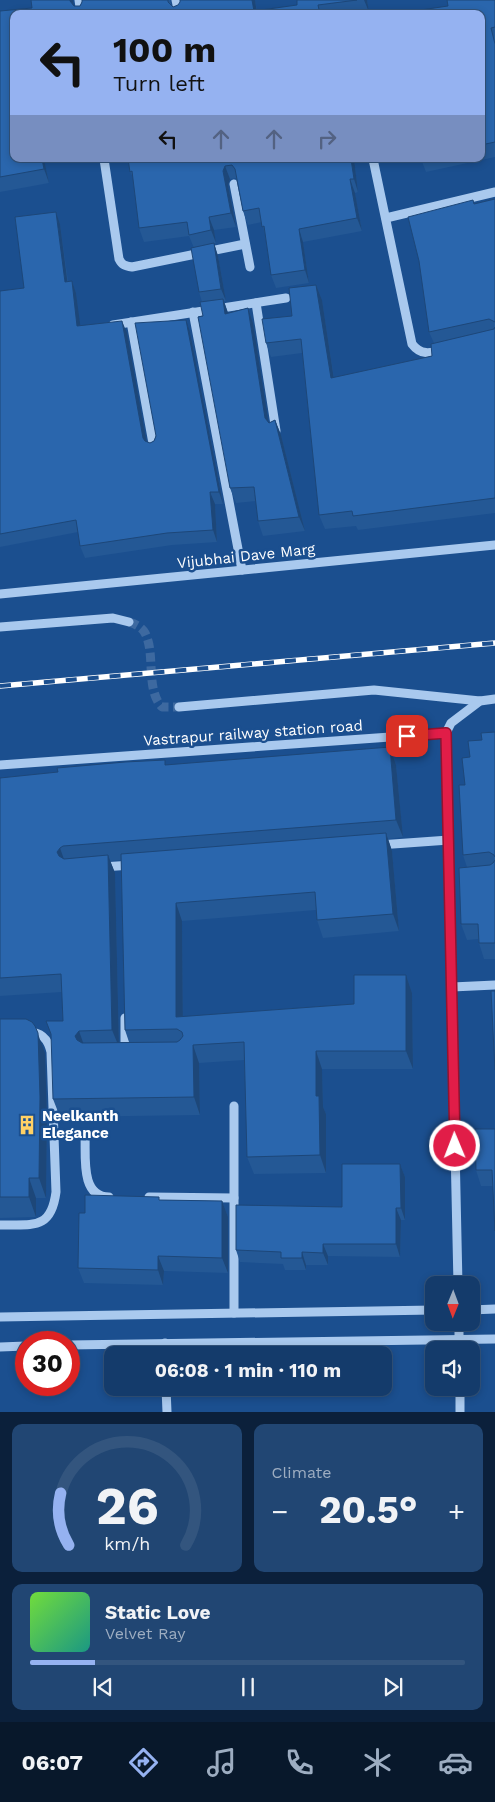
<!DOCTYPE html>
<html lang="en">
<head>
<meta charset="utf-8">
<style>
  :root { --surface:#143b6b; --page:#214673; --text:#f1f3f6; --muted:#9dadc1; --line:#33557e; --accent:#95b2f1 }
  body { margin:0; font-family:"Work Sans",sans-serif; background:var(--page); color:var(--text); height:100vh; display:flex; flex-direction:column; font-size:19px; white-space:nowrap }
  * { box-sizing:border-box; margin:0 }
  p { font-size:16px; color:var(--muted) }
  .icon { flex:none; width:28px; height:28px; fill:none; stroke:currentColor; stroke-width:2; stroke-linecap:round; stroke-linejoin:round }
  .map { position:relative; height:1412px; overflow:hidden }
  .drawer { display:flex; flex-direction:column; gap:12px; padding:12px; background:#0b203b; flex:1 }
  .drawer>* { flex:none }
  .guide { position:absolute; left:10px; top:10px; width:475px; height:152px; border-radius:10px; box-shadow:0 2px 8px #0003,0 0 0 1px var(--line); background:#95b2f1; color:#111; overflow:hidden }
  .needle { width:32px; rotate:181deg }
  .buttons { position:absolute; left:425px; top:1276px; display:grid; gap:10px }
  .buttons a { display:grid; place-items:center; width:55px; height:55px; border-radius:10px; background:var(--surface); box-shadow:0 2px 8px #0003,0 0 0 1px var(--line); font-size:25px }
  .speed { position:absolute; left:15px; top:1331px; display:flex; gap:10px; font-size:25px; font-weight:700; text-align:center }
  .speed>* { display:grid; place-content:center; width:65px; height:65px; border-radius:50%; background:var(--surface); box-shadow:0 2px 8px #0003,0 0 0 1px var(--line); line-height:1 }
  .speed .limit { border:8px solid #d22; background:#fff; color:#111 }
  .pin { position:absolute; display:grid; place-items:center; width:42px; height:42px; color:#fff; margin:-21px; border-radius:10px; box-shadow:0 2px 8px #0006 }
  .me { position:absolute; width:55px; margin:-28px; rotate:359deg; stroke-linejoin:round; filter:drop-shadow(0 0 4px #0008) }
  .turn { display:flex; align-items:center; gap:18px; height:105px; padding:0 20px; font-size:22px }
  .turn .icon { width:65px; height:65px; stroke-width:2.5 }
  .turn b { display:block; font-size:35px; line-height:42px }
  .lanes { display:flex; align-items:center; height:48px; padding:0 20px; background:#0003; justify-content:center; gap:25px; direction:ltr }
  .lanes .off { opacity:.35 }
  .big { font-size:38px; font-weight:700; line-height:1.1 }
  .drawer .card { flex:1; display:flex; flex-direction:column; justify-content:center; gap:8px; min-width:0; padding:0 18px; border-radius:10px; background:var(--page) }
  .drawer .dial { align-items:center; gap:0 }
  .dial svg { height:130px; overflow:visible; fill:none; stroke:var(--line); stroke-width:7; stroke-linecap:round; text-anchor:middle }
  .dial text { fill:var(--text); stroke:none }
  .song { display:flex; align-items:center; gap:15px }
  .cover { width:60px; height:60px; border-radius:8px; background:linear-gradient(135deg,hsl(100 70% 55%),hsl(170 70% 35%)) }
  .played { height:5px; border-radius:2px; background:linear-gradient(90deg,var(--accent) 15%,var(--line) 15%) }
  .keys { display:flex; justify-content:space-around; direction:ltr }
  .heat { display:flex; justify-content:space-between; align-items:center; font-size:28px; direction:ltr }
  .drawer .tiles { flex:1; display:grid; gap:12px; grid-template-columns:1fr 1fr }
  .card:last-child { grid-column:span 2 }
  .trip { position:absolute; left:104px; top:1346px; width:288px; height:50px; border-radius:10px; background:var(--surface); box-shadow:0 2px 8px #0003,0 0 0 1px var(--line); font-weight:700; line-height:50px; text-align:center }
  .dock { display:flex; height:80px; justify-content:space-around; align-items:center; background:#08182b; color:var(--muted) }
  .dock .icon { width:35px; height:35px }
  .dock .current { color:var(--accent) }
  .dock b { font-size:22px; color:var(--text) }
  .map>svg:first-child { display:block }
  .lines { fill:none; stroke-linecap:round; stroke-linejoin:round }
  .minor-tunnel { stroke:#3d69a0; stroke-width:9; stroke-dasharray:9 4.5; stroke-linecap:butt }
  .minor { stroke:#a9c9ee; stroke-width:9 }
  .rail-casing { stroke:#fff; stroke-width:5.5 }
  .rail { stroke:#1b4f8f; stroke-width:4; stroke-dasharray:11; stroke-linecap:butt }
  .wall { fill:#245895; fill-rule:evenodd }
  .shaded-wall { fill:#1d4779 }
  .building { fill:#2a66ad; stroke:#1d4779 }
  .route-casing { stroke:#92132f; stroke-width:12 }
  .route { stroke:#e11d48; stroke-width:9 }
  .labels { text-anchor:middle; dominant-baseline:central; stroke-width:5; stroke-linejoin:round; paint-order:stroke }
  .street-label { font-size:15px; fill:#fff; stroke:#1b4f8f }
  .poi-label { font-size:15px; font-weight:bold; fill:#fff; stroke:#1b4f8f; text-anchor:start }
</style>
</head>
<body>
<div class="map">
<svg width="495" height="1412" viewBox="0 0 495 1412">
  <rect width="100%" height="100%" fill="#1b4f8f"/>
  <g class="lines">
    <!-- minor-tunnel -->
    <path class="minor-tunnel" d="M129,622C135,624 142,627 145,633C156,654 145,689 162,707H179"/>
    <!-- minor -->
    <g class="minor">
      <polyline points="79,0 81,14"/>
      <polyline points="176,0 179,14"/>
      <path d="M104,159L119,259C122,265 125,266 132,267L245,244"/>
      <path d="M373,159L412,344C421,356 431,353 443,350"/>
      <polyline points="234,184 250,267"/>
      <polyline points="386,218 495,192"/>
      <polyline points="256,303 276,431"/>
      <polyline points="193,312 242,570"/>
      <polyline points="131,322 154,449"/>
      <polyline points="113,325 286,298"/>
      <polyline points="0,594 495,545"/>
      <polyline points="0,627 113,618 129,622"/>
      <polyline points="179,707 374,690 480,701"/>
      <polyline points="446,733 458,1285"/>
      <polyline points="0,765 446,733 451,723 480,701 495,699"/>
      <polyline points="379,845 449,840"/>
      <polyline points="102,867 132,865"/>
      <polyline points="452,987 495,985"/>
      <polyline points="125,1018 125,1053"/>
      <polyline points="234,1106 234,1313"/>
      <path d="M85,1136C86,1156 80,1197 109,1197"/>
      <polyline points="149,1197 234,1198"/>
      <path d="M0,1225C32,1224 51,1231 56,1192L51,1052C48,1039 42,1032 28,1032"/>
      <polyline points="471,1310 495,1309"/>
      <polyline points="0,1317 434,1310"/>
      <polyline points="165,1343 165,1355"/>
      <polyline points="69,1345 495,1339"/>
      <polyline points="0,1347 26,1346"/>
      <polyline points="459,1350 459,1322"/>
      <polyline points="166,1388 167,1412"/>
      <polyline points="460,1388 460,1412"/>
    </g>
    <defs>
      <polyline id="rail" points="0,686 495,643"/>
    </defs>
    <!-- rail casing -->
    <use href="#rail" class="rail-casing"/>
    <!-- rail -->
    <use href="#rail" class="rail"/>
  </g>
  <!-- wall -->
  <g class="wall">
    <polygon points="82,0 170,0 171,5 173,7 255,0 257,10 297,5 297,0 367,0 369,12 359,14 14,14 14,159 44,159 49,183 0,192 0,11 74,6 80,6 82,2"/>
    <polygon points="495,0 495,157 426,172 421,159 481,159 481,14 448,6"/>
    <polygon points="128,159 354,159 358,192 355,193 362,231 303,242 309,283 276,288 271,275 265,235 262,222 248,225 243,211 236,178 230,179 228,185 236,227 214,230 216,243 214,244 218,256 226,301 224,301 228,313 248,308 253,323 268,422 269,423 275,420 281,435 305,531 263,536 258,521 256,501 236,503 230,488 203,316 202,302 199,292 194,248 189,236 144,242 139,228 133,177 130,172"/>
    <polygon points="495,199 495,513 358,530 356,526 325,529 319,515 302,353 271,357 266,343 292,316 316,285 322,300 334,378 432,356 434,343 429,332 475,204"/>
    <polygon points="56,212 60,224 68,281 72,281 76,293 80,326 127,333 146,442 150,443 154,441 190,332 223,504 215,504 217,542 172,545 85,558 80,546 78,532 0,547 0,291 24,288"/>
    <polygon points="495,732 495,959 484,959 479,943 478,939 467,940 461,924 467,867 463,855 465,785 470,757 482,740"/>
    <path d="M390,747L396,765L403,837L388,839L392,851L399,931L323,938L317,920L316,910L182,921L183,1017L354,1004L406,975L412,993L413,1069H322L323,1107L326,1114V1173L254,1174L247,1157L245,1060L199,1063L200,1115L60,1117L53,1099L63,1021L62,992L0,996V778L58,772L167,765ZM121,860L125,1030L129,1042H119L115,873L110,861Z"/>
    <polygon points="0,1019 45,1053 47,1117 46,1198 36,1198 36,1217 0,1218"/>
    <polygon points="495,1129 493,1186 481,1186 476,1170"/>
    <polygon points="400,1164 405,1177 405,1220 401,1220 400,1257 328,1256 328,1265 306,1265 306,1270 285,1270 283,1264 240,1262 236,1250 342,1207"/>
    <polygon points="160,1200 222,1201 228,1217 228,1273 164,1271 163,1285 84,1283 78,1268 85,1213"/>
  </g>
  <!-- shaded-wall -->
  <g class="shaded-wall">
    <polygon points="70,0 73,0 75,14"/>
    <polygon points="252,0 255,0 257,14 254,11"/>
    <polygon points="364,0 367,0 369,12"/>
    <polygon points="42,159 44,159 49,183 44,169"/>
    <polygon points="351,159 354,159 358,192 354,179"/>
    <polygon points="225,166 230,179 228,185 236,227 231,213 223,171"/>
    <polygon points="350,179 355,193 362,231 357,218"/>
    <polygon points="56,212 60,224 69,294 65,282"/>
    <polygon points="209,217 214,230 216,243 211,230"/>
    <polygon points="299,229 303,242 309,283 305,270"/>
    <polygon points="214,243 218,256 226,301 221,289"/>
    <polygon points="72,281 76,293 82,338 77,326"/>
    <polygon points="316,285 322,300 336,393 331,378"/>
    <polygon points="223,299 228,313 225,314"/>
    <polygon points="248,308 253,323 270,432 265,418"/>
    <polygon points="186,320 190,332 223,504 219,492"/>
    <polygon points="122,321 127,333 148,450 143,438"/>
    <polygon points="275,420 281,435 305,531 299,517"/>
    <polygon points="210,492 215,504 217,542 213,530"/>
    <polygon points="390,747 396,765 403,837 396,820"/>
    <polygon points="386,833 392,851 399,931 393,914"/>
    <polygon points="60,848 66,865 64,870 57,852"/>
    <polygon points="108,855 115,873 119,1047 112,1030"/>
    <polygon points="176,903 182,921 183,1034 176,1017"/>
    <polygon points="406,975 412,993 413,1069 406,1051"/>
    <polygon points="35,1026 45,1053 47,1117 46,1198 39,1178"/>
    <polygon points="79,1031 85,1048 83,1058 75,1036"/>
    <polygon points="193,1045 199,1063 200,1115 194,1097"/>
    <polygon points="316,1051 322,1069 323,1107 326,1114 326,1173 320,1155 316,1096"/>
    <polygon points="400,1164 405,1177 405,1220 401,1208"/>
    <polygon points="29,1178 36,1198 36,1217 29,1197"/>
    <polygon points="222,1201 228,1217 228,1273 222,1258"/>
    <polygon points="396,1208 401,1220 400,1257 396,1244"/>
    <polygon points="323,1244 328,1256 328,1265 323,1253"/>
    <polygon points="302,1252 306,1265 306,1270 302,1258"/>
    <polygon points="158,1256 164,1271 163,1285 158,1270"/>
  </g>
  <!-- building -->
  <g class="building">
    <polygon points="31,0 70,0 70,1 74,6 80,6 82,2 82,0 168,0 168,2 173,7 178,5 180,2 180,0 252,0 254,11 297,5 297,0 357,0 318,5 320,14 14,14 14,159 42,159 44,169 0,177 0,11 32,8"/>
    <polygon points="447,0 495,0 495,27 491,28 495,44 495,142 481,145 481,14 393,14 448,6"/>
    <polygon points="128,159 351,159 354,179 350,179 357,218 299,229 305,270 271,275 264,226 262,227 259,208 243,211 235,169 232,165 225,166 223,171 231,213 209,217 211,230 189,235 187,222 139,228 132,171 130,172"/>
    <polygon points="495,199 495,322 489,319 429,332 419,261 408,217 473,200 474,204"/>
    <polygon points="56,212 65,282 72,281 77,326 122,321 143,438 145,441 150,443 154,441 156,436 135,323 186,320 219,492 210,492 213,530 167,533 80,546 76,520 0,534 0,291 24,288 15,217"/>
    <polygon points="214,243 221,289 199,292 191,248"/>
    <polygon points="316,285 331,378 432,356 431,344 494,329 495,327 495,498 353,516 352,511 319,515 301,339 266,343 262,319 292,316 289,288"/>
    <polygon points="223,299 225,314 248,308 265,418 269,423 275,420 299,517 258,521 254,487 230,488 198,317 203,316 200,302"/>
    <polygon points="495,732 495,857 494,855 489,852 463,855 459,785 465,785 462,758 470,757 468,741 482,740 481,733"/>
    <polygon points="390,747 396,820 63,846 60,848 57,852 59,856 64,859 108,855 112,1030 79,1031 75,1036 77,1040 82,1043 177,1042 180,1040 183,1036 182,1032 177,1029 125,1030 121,854 386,833 393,914 317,920 315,892 176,903 176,1017 354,1004 354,975 406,975 406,1051 316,1051 316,1096 319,1096 320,1155 247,1157 244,1042 193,1045 194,1097 53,1099 51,1034 46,1021 63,1021 61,974 0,978 0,778 58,772 57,768 125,762 165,760 165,765"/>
    <polygon points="495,860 495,943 479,943 478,924 461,924 459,868 490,865 493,863"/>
    <polygon points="491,991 495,991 495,1070"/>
    <polygon points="0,1019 26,1019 32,1022 35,1026 38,1033 40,1097 39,1178 29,1178 29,1197 0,1197"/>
    <polygon points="475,1129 495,1129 495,1231 492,1170 476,1170"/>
    <polygon points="342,1164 400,1164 401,1208 396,1208 396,1244 323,1244 323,1253 302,1252 302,1258 281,1258 281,1252 236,1250 236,1205 342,1207"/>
    <polygon points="85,1195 159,1197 159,1200 222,1201 222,1258 158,1256 158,1270 78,1268 79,1213 85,1213"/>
  </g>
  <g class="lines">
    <defs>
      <polyline id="route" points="407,736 446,733 455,1146"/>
    </defs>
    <!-- route casing -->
    <use href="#route" class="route-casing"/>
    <!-- route -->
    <use href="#route" class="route"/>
  </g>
  <!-- icons -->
  <defs>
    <symbol id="building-bare" viewBox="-9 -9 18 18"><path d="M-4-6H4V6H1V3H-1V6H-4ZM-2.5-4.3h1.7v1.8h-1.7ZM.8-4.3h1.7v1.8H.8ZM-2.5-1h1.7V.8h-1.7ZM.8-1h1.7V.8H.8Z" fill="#ffd166" stroke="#1b4f8f" stroke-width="2.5" paint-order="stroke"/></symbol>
  </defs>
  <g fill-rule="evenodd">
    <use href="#building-bare" x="13" y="1111" width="28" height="28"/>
  </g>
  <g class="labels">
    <!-- street labels -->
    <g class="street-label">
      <text transform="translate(246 556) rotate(-6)">Vijubhai Dave Marg</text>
      <text transform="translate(253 733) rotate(-4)">Vastrapur railway station road</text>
    </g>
    <!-- poi labels -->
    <g class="poi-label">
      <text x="42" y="1116">Neelkanth<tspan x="42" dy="17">Elegance</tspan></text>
    </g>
  </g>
</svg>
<div class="buttons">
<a><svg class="needle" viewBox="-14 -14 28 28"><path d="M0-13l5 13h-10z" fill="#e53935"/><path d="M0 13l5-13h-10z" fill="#9dadc1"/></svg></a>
<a><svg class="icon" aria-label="sound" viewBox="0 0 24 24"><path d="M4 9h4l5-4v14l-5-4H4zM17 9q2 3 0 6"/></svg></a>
</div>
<div class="speed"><div class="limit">30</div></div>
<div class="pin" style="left:407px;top:736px;background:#d93025"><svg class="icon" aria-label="arrive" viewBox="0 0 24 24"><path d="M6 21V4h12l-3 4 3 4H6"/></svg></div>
<svg class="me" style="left:455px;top:1146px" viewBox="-20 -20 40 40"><circle r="17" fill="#e11d48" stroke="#fff" stroke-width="3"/><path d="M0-11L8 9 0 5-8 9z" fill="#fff"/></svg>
<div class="trip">06:08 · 1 min · 110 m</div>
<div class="guide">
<div class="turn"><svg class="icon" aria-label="left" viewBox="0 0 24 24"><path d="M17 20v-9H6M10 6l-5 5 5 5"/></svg><div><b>100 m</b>Turn left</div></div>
<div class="lanes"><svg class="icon" aria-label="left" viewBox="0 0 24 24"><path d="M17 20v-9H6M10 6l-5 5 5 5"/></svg><svg class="icon off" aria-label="ahead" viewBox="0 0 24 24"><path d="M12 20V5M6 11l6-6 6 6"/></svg><svg class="icon off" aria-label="ahead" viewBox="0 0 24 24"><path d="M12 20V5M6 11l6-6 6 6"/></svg><svg class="icon off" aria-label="right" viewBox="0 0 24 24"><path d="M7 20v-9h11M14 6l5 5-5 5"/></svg></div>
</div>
</div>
<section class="drawer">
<div class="tiles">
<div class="card dial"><svg viewBox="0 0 100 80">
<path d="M14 69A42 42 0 1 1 86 69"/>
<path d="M14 69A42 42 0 0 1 9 37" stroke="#95b2f1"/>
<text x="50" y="56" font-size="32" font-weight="700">26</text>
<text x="50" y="72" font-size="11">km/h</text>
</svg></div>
<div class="card"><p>Climate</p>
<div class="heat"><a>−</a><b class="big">20.5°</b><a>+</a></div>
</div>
<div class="card">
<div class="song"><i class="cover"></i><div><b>Static Love</b><p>Velvet Ray</p></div></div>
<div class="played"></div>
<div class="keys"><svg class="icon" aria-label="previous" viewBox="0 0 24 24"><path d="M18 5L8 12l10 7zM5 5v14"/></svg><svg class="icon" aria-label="pause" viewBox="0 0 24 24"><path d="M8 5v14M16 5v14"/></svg><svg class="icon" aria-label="next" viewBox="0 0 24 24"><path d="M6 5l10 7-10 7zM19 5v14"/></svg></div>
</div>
</div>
</section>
<nav class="dock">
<b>06:07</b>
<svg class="icon current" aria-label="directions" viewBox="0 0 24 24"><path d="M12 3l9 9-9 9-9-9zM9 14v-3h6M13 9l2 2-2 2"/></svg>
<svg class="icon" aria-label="music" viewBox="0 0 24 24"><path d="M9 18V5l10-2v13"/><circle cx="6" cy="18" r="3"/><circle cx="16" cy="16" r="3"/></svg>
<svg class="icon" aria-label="phone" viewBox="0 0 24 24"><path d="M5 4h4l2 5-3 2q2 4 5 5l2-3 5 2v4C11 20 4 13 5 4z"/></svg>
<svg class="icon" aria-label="climate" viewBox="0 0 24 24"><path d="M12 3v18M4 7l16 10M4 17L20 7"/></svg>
<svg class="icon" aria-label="car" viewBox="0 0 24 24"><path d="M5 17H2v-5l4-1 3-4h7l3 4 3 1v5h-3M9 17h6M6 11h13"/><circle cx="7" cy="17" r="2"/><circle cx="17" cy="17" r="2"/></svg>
</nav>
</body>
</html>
